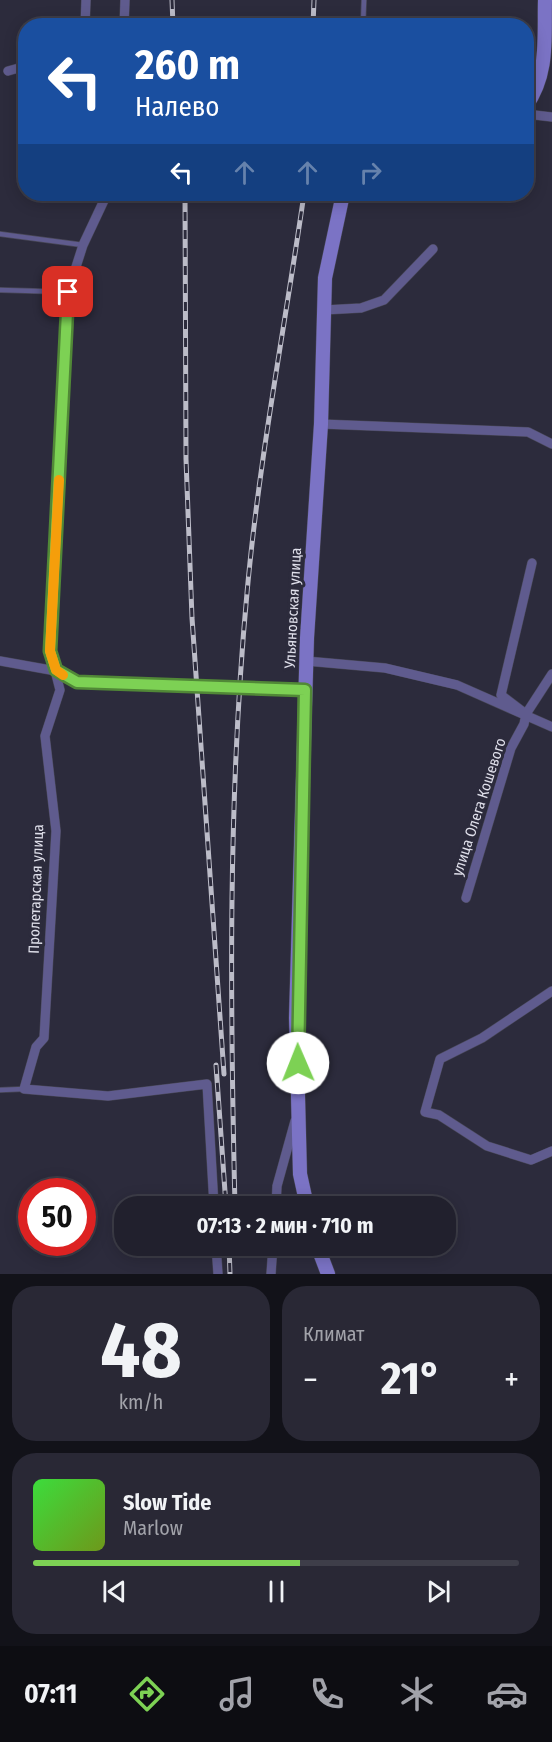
<!DOCTYPE html>
<html lang="ru">
<head>
<meta charset="utf-8">
<style>
	:root { --surface:#21202d; --page:#292835; --text:#f1f3f6; --muted:#a2a3aa; --line:#3e3e49; --accent:#7dd154 }
	body { margin:0; font-family:"Fira Sans Condensed",sans-serif; background:var(--page); color:var(--text); height:100vh; display:flex; flex-direction:column; font-size:22px; white-space:nowrap }
	* { box-sizing:border-box; margin:0 }
	p { font-size:20px; color:var(--muted) }
	.icon { flex:none; width:33px; height:33px; fill:none; stroke:currentColor; stroke-width:2; stroke-linecap:round; stroke-linejoin:round }
	.map { position:relative; height:1274px; overflow:hidden }
	.sheet { display:flex; flex-direction:column; gap:12px; padding:12px; background:#121219; flex:1 }
	.sheet>* { flex:none }
	.top-card { position:absolute; left:18px; top:18px; width:516px; height:183px; border-radius:24px; box-shadow:0 3px 15px #0003,0 0 0 2px var(--line); background:#1a4fa0; color:#fff; overflow:hidden }
	.speed { position:absolute; left:18px; top:1178px; display:flex; gap:12px; font-size:30px; font-weight:700; text-align:center }
	.speed>* { display:grid; place-content:center; width:78px; height:78px; border-radius:50%; background:var(--surface); box-shadow:0 3px 15px #0003,0 0 0 2px var(--line); line-height:1 }
	.speed .limit { border:9px solid #d22; background:#fff; color:#111 }
	.pin { position:absolute; display:grid; place-items:center; width:51px; height:51px; color:#fff; margin:-26px; border-radius:12px; box-shadow:0 3px 9px #0006 }
	.me { position:absolute; width:66px; margin:-33px; rotate:359deg; stroke-linejoin:round; filter:drop-shadow(0 0 4px #0008) }
	.turn { display:flex; align-items:center; gap:21px; height:126px; padding:0 18px; font-size:27px }
	.turn .icon { width:78px; height:78px; stroke-width:2.5 }
	.turn b { display:block; font-size:42px; line-height:51px }
	.lanes { display:flex; align-items:center; height:57px; padding:0 18px; background:#0003; justify-content:center; gap:30px; direction:ltr }
	.lanes .off { opacity:.35 }
	.big { font-size:45px; font-weight:700; line-height:1.1 }
	.sheet .tile { flex:1; display:flex; flex-direction:column; justify-content:center; gap:9px; min-width:0; padding:0 21px; border-radius:24px; background:var(--page) }
	.sheet .dial { align-items:center; gap:0 }
	.dial b { font-size:78px; line-height:1 }
	.song { display:flex; align-items:center; gap:18px }
	.cover { width:72px; height:72px; border-radius:9px; background:linear-gradient(135deg,hsl(120 70% 55%),hsl(80 70% 35%)) }
	.played { height:6px; border-radius:3px; background:linear-gradient(90deg,var(--accent) 55%,var(--line) 55%) }
	.keys { display:flex; justify-content:space-around; direction:ltr }
	.heat { display:flex; justify-content:space-between; align-items:center; font-size:33px; direction:ltr }
	.sheet .tiles { flex:1; display:grid; gap:12px; grid-template-columns:1fr 1fr }
	.tile:last-child { grid-column:span 2 }
	.trip { position:absolute; left:114px; top:1196px; width:342px; height:60px; border-radius:24px; background:var(--surface); box-shadow:0 3px 15px #0003,0 0 0 2px var(--line); font-weight:700; line-height:60px; text-align:center }
	.menu { display:flex; height:96px; justify-content:space-around; align-items:center; background:#0d0d12; color:var(--muted) }
	.menu .icon { width:42px; height:42px }
	.menu .on { color:var(--accent) }
	.menu b { font-size:27px; color:var(--text) }
	.map>svg:first-child { display:block }
</style>
</head>
<body>
<div class="map">
<svg width="552" height="1274" viewBox="0 0 552 1274">
	<rect width="100%" height="100%" fill="#2c2b3c"/>
	<g fill="none" stroke-linecap="round" stroke-linejoin="round">
		<defs>
			<path id="lane" d="M363,26L364,0
				M0,234L83,245
				M0,290L68,292
				M0,1090L24,1089"/>
			<path id="street" d="M85,26L86,0
				M124,26L125,0
				M8,71L26,66
				M526,114L552,117
				M107,194L83,245L68,292L50,651L60,690L45,736L56,831L44,1038L36,1047L24,1089L108,1096L207,1084L214,1206
				M324,310L361,308L384,300L433,249
				M321,424L528,432L552,444
				M0,661L56,671L77,682L171,686
				M306,661L385,668L457,685L552,727
				M269,689L305,690
				M526,714L552,674
				M466,898L511,748L524,724L526,714L501,695L532,563
				M552,991L482,1038L440,1059L425,1112L439,1115L487,1146L531,1160L552,1151
				M276,1206L277,1186L295,1121
				M216,1245L218,1274
				M271,1274L273,1245"/>
			<path id="secondary" d="M526,106C549,73 544,38 545,0
				M307,1206L300,1174L296,1018L307,638L321,424L325,278L343,194
				M317,1245L328,1274"/>
		</defs>
		<use href="#lane" stroke="#494858" stroke-width="6"/>
		<use href="#street" stroke="#494858" stroke-width="10"/>
		<use href="#secondary" stroke="#494858" stroke-width="15"/>
		<use href="#lane" stroke="#5f5b8e" stroke-width="4.5"/>
		<use href="#street" stroke="#5f5b8e" stroke-width="9"/>
		<use href="#secondary" stroke="#7b73c5" stroke-width="14"/>
		<defs>
			<path id="rail" d="M172,0L173,26
				M313,26L314,0
				M185,194L186,459L192,618L224,1074
				M216,1065L226,1206
				M235,1206C230,1002 228,797 247,593C259,459 285,326 304,194
				M229,1245L230,1274"/>
		</defs>
		<use href="#rail" stroke="#bcbcc8" stroke-width="5"/>
		<use href="#rail" stroke="#2c2b3c" stroke-width="3" stroke-dasharray="9" stroke-linecap="butt"/>
		<defs>
			<path id="street-bridge" d="M171,686L269,689"/>
		</defs>
		<use href="#street-bridge" stroke="#494858" stroke-width="10" stroke-linecap="butt"/>
		<use href="#street-bridge" stroke="#5f5b8e" stroke-width="9"/>
	</g>
	<g fill="none" stroke-linecap="round" stroke-linejoin="round">
		<defs>
			<path id="route" d="M68,292L50,651L56,670L77,682L305,690L298,1063"/>
		</defs>
		<use href="#route" stroke="#518837" stroke-width="15"/>
		<use href="#route" stroke="#7dd154" stroke-width="10"/>
		<path stroke="#f59e0b" stroke-width="10" d="M59,480L50,651L56,670L63,675"/>
	</g>
	<g text-anchor="middle" dominant-baseline="central" stroke-width="6" stroke-linejoin="round" paint-order="stroke">
		<g font-size="15" fill="#e0e0eb" stroke="#2c2b3c">
			<text transform="translate(293 608) rotate(-87)">Ульяновская улица</text>
			<text transform="translate(479 807) rotate(-72)">улица Олега Кошевого</text>
			<text transform="translate(36 889) rotate(-88)">Пролетарская улица</text>
		</g>
	</g>
</svg>
<div class="speed"><div class="limit">50</div></div>
<div class="pin" style="left:68px;top:292px;background:#d93025"><svg class="icon" aria-label="arrive" viewBox="0 0 24 24"><path d="M6 21V4h12l-3 4 3 4H6"/></svg></div>
<svg class="me" style="left:298px;top:1063px" viewBox="-20 -20 40 40"><circle r="19" fill="#fff"/><path d="M0-13L10 11 0 6-10 11z" fill="#7dd154"/></svg>
<div class="trip">07:13 · 2 мин · 710 m</div>
<div class="top-card">
<div class="turn"><svg class="icon" aria-label="left" viewBox="0 0 24 24"><path d="M17 20v-9H6M10 6l-5 5 5 5"/></svg><div><b>260 m</b>Налево</div></div>
<div class="lanes"><svg class="icon" aria-label="left" viewBox="0 0 24 24"><path d="M17 20v-9H6M10 6l-5 5 5 5"/></svg><svg class="icon off" aria-label="ahead" viewBox="0 0 24 24"><path d="M12 20V5M6 11l6-6 6 6"/></svg><svg class="icon off" aria-label="ahead" viewBox="0 0 24 24"><path d="M12 20V5M6 11l6-6 6 6"/></svg><svg class="icon off" aria-label="right" viewBox="0 0 24 24"><path d="M7 20v-9h11M14 6l5 5-5 5"/></svg></div>
</div>
</div>
<section class="sheet">
<div class="tiles">
<div class="tile dial"><b>48</b><p>km/h</p></div>
<div class="tile"><p>Климат</p>
<div class="heat"><a>−</a><b class="big">21°</b><a>+</a></div>
</div>
<div class="tile">
<div class="song"><i class="cover"></i><div><b>Slow Tide</b><p>Marlow</p></div></div>
<div class="played"></div>
<div class="keys"><svg class="icon" aria-label="previous" viewBox="0 0 24 24"><path d="M18 5L8 12l10 7zM5 5v14"/></svg><svg class="icon" aria-label="pause" viewBox="0 0 24 24"><path d="M8 5v14M16 5v14"/></svg><svg class="icon" aria-label="next" viewBox="0 0 24 24"><path d="M6 5l10 7-10 7zM19 5v14"/></svg></div>
</div>
</div>
</section>
<nav class="menu">
<b>07:11</b>
<svg class="icon on" aria-label="directions" viewBox="0 0 24 24"><path d="M12 3l9 9-9 9-9-9zM9 14v-3h6M13 9l2 2-2 2"/></svg>
<svg class="icon" aria-label="music" viewBox="0 0 24 24"><path d="M9 18V5l10-2v13"/><circle cx="6" cy="18" r="3"/><circle cx="16" cy="16" r="3"/></svg>
<svg class="icon" aria-label="phone" viewBox="0 0 24 24"><path d="M5 4h4l2 5-3 2q2 4 5 5l2-3 5 2v4C11 20 4 13 5 4z"/></svg>
<svg class="icon" aria-label="climate" viewBox="0 0 24 24"><path d="M12 3v18M4 7l16 10M4 17L20 7"/></svg>
<svg class="icon" aria-label="car" viewBox="0 0 24 24"><path d="M5 17H2v-5l4-1 3-4h7l3 4 3 1v5h-3M9 17h6M6 11h13"/><circle cx="7" cy="17" r="2"/><circle cx="17" cy="17" r="2"/></svg>
</nav>
</body>
</html>
